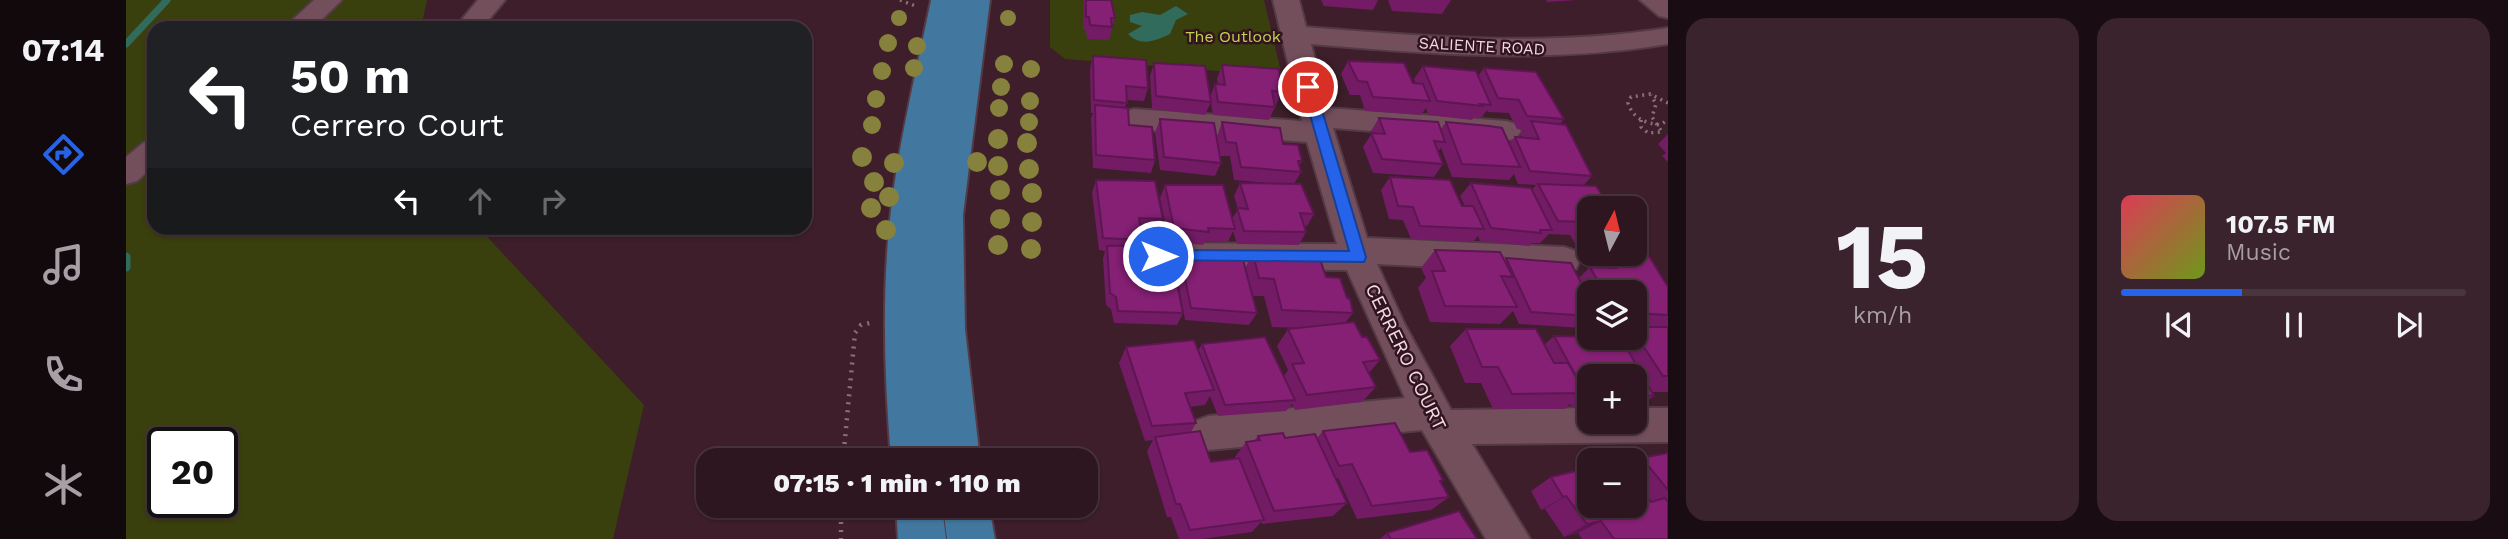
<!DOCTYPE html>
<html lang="en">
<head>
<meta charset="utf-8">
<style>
	:root { --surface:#2e1620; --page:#3a232d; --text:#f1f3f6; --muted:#a79fa5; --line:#49353e; --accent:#2563eb }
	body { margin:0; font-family:"Work Sans",sans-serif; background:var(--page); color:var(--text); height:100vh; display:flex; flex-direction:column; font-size:26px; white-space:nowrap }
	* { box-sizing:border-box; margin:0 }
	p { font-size:23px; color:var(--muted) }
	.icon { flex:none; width:38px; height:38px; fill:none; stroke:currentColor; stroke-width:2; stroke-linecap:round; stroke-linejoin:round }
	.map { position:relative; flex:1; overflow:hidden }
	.sheet { display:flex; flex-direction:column; gap:18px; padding:18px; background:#190c12; width:840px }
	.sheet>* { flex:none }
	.top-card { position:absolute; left:21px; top:21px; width:665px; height:214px; border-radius:21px; box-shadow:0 2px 5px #0004,0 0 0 2px var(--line); background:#202124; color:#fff; overflow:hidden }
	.needle { width:46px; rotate:7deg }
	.buttons { position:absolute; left:1451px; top:196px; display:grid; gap:14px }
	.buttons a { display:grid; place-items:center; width:70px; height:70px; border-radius:14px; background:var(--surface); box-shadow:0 2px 5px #0004,0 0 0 2px var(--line); font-size:35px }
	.speed { position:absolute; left:21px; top:427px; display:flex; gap:14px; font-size:35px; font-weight:700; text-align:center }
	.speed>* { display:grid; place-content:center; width:91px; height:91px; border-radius:50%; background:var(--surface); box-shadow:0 2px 5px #0004,0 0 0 2px var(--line); line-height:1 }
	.speed .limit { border:4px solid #111; border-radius:10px; background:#fff; color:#111 }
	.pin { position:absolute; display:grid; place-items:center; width:60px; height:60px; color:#fff; margin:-30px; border:4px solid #fff; border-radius:50%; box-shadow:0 2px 7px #0007 }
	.me { position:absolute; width:77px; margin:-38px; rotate:90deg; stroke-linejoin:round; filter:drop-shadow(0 0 5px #0008) }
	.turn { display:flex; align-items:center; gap:24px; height:147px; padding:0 28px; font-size:32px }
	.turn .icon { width:91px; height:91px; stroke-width:2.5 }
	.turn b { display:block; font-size:49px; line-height:60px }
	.lanes { display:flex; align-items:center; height:66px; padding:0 28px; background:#0003; justify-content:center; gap:35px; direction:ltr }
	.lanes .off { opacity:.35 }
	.sheet .card { flex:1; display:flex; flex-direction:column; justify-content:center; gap:10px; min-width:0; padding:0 24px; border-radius:21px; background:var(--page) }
	.sheet .dial { align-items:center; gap:0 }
	.dial b { font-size:91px; line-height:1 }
	.song { display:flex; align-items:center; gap:21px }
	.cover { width:84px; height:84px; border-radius:10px; background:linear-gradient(135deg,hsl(350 70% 55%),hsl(80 70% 35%)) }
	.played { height:7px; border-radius:4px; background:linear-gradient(90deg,var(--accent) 35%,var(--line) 35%) }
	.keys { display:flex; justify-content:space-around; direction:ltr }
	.sheet .tiles { flex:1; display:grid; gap:18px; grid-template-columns:repeat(2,1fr) }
	.trip { position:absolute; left:570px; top:448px; width:402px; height:70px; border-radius:21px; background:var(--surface); box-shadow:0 2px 5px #0004,0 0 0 2px var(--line); font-weight:800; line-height:70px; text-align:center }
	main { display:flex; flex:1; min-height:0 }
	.tab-bar { display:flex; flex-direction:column; width:126px; justify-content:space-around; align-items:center; background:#12090d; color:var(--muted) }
	.tab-bar .icon { width:49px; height:49px }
	.tab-bar .selected { color:var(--accent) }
	.tab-bar b { font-size:32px; color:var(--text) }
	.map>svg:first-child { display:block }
</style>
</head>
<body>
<main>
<nav class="tab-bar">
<b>07:14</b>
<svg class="icon selected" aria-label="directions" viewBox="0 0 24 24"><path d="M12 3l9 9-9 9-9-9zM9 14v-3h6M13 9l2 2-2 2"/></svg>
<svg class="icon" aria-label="music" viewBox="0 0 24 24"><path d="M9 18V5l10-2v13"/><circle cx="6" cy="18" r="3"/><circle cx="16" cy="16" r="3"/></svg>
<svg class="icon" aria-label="phone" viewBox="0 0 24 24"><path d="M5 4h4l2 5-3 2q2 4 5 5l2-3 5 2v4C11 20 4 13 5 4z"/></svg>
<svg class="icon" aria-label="climate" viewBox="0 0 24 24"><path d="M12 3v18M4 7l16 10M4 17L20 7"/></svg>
</nav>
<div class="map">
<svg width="1542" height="539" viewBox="0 0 1542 539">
	<rect width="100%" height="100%" fill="#3d1e2a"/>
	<path fill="#3a3f0e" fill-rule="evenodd" d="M0,0H301L295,28H28V228H353L518,405L487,539H0ZM37,443H96V502H37Z
		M924,0H1138L1156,76L939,59L924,47Z"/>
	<path fill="#306b5c" d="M1050,6L1062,14L1050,20L1044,34C1029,41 1015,47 1002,34L1016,26L1004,22V15L1016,12L1034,15Z"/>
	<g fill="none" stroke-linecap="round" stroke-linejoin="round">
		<path stroke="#306b5c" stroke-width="7" d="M0,44L41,0"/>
		<path stroke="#306b5c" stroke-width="9" d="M0,257V267"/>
		<defs>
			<path id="minor" d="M188,0H216L187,28H158Z
				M352,0H379L356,28H329Z
				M1147,0H1173L1180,27C1302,37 1421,47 1542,28V44C1422,64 1305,54 1185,44L1201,108L1380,121L1390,124L1395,131L1390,138L1380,141L1207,128L1241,238L1438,247L1450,251L1454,260L1450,269L1438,273L1251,264L1278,323L1325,410L1463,408V422H1508V408H1542V442L1346,444L1404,539H1360L1296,430L1082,450L1069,445L1063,433L1069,421L1082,416L1279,398L1221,270L1032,269L1020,265L1016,256L1020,247L1032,243L1211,244L1181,142L1008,129L998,126L994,119L998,112L1008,109L1176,121Z
				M1514,0H1542V18L1533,16Z
				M28,139V166L11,181L0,184V157L17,143Z"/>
			<path id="major" d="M805,0H864L837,215L839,329L854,460H765C758,371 755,282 767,194C776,128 792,64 805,0Z
				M770,506H816L820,539H772Z
				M817,506H863L869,539H821Z"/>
		</defs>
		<use href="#minor" stroke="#543a45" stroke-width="4"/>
		<use href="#major" stroke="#543a45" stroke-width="4"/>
		<path stroke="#8b707a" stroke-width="3.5" stroke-dasharray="2 4.5" stroke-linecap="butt" d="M774,0L792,7
			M1542,103L1524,94L1505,97L1502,103C1507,118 1518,123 1534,125L1542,120
			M1515,120V127L1522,133L1536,132L1526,117L1530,104L1525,95"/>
		<path stroke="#8b707a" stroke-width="4.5" stroke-dasharray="2 6" stroke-linecap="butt" d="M717,460L729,333L735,325L744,323
			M715,506V539"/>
		<use href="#minor" fill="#734f5c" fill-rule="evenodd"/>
		<use href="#major" fill="#42789f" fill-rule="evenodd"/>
	</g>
	<g fill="#86813d">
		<circle cx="773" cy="18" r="8"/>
		<circle cx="882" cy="18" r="8"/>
		<circle cx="762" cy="43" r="9"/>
		<circle cx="791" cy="46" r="9"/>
		<circle cx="878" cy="64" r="9"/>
		<circle cx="788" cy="68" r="9"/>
		<circle cx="905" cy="69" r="9"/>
		<circle cx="756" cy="71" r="9"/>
		<circle cx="875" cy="87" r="9"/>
		<circle cx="750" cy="99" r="9"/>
		<circle cx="904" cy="101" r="9"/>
		<circle cx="873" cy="108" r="9"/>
		<circle cx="903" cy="122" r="9"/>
		<circle cx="746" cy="125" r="9"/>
		<circle cx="872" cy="139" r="10"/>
		<circle cx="901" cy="143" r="10"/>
		<circle cx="736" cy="157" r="10"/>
		<circle cx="851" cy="162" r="10"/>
		<circle cx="768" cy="163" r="10"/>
		<circle cx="872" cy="166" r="10"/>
		<circle cx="903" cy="169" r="10"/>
		<circle cx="748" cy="182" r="10"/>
		<circle cx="874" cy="190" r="10"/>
		<circle cx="906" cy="193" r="10"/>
		<circle cx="763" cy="197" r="10"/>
		<circle cx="745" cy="208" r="10"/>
		<circle cx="874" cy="219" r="10"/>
		<circle cx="906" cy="222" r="10"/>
		<circle cx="760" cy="230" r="10"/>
		<circle cx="872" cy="245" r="10"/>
		<circle cx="905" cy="249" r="10"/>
	</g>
	<path fill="#731c65" d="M958,0H985L989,18L983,40L961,39L960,30H957Z
		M1195,0H1252L1247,10L1198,6Z
		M1262,0H1325L1316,14L1266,11Z
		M1420,0H1451L1421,2Z
		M967,56L1022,88L1018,101L1001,100L999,108L1003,125L1029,160L1025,173L967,168L965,119L967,113H965L964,69Z
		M1222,61L1287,83L1290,84L1288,79L1297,66L1352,76L1358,68L1438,119L1434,124L1466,176L1457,186L1463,208V254H1508L1542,287V392H1526L1528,396L1512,407H1508V376H1463V408L1446,407L1444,404L1438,409H1367L1355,383H1339L1324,346L1340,329L1418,345L1428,336L1492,338H1508V292H1463V323L1457,328L1393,324L1387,311L1374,324L1304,322L1292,288L1300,278L1295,268L1309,250L1379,260L1380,258L1453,278L1462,269L1459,264L1466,257H1457L1444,235L1423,234L1414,243H1406L1403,246L1354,241L1352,236L1347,242L1285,239L1277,220L1263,219L1255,190L1264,177L1336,206H1339L1334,196L1345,183L1406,190L1410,185L1392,184L1388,174L1383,180L1326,177L1315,148L1312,151L1317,164L1308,177L1247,173L1237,147L1246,133L1245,131L1253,118L1314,130L1320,122L1383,144L1389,137L1396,138L1394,134L1398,130L1391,129L1383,113L1362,112L1361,110L1355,118L1348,117L1346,120L1302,115L1300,108L1295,115L1239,111L1234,95H1224L1215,74Z
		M1028,63L1085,102L1079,115L1026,109L1024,76Z
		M1096,65L1156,92L1143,120L1087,115L1084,97L1089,84H1092L1091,79Z
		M1034,119L1095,163L1089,176L1034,170L1029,133Z
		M1096,122L1157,144L1176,161L1173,166L1175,172L1168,184L1188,214L1181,226H1178L1180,232L1173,245L1111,244L1107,231L1102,242L1079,241L1077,245L1043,241L1034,198L1039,185L1106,219L1112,209L1108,196L1114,183L1155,184L1108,180L1104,156H1094L1091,136Z
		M1542,134V162L1536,156L1540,153L1532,144Z
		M970,180L1037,219L1032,232L1015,231L1017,240L1015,245L1021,268L1057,313L1051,325L988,323L985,309L980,305L977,259L979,251L973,250L966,193Z
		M1127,254L1200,277L1221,298L1227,313L1219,323L1236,337L1254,360L1243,373L1250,387L1236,402L1169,410L1166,404L1160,411L1092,416L1084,396L1079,405L1064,407L1070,423L1065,432L1085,462L1110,459L1109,457L1120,442L1128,441L1132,436L1191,438L1197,431L1284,452L1317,480L1314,482L1323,497L1305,510L1231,519L1212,478H1210L1221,503L1207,516L1136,524L1135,522L1126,532L1076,539H1053L1045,517H1041L1021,451L1027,440L1019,441L993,363L1000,347L1072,351L1076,344L1158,376L1162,370L1151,346L1162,329L1175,328L1146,327L1138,296H1126L1131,313L1123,325L1059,320L1050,271L1055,259H1066L1068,255L1119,268Z
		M1542,453V539H1456L1452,533L1438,537L1419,509L1415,510L1405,491L1425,477L1508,506V463L1516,458Z
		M1261,533L1351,539H1254Z"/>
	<path fill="#5e1652" d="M1440,496L1419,509L1415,510L1437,497Z
		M1475,521L1452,533L1438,537L1461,524Z"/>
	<path fill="#862075" stroke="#5e1652" stroke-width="2" d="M960,0H985L989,18H985L986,27L964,25L963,17H960Z
		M967,56L1020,60L1022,88L1000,86L1001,103L968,100Z
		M1222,61L1278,63L1287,83L1297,84L1304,101L1247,97L1241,82L1232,81Z
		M1028,63L1079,66L1085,102L1030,96Z
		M1096,65L1153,69L1156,92L1146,91L1149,107L1092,102L1089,84L1099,85Z
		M1297,66L1350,71L1365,105L1354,104L1356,106L1311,101Z
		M1358,68L1410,72L1438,119L1401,116L1393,100L1372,98Z
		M969,105L1002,108L1003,125L1026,127L1029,160L970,155Z
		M1253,118L1312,122L1319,142L1308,141L1317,164L1256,159L1245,133L1259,134Z
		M1034,119L1088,123L1095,163L1038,157Z
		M1405,121L1440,125L1466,176L1404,171L1389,137L1413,139Z
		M1096,122L1154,128L1157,144L1172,145L1176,161H1172L1175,172L1115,167L1110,143L1100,142Z
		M1320,122L1363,126L1376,128L1394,167L1336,164Z
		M1264,177L1324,180L1336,206H1347L1358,229L1294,226L1287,207L1272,206Z
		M970,180L1029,181L1037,219L1013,218L1017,240L977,238Z
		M1114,183L1175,184L1188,214L1174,213L1180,232L1118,231L1111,208L1122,209Z
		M1345,183L1405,188L1426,230H1414L1415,233L1365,228Z
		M1412,184L1470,186L1485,208H1463V232L1457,222L1432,221Z
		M1039,185H1097L1109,229L1082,228L1083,232L1048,228Z
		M1017,245L1021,268L1048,269L1057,313L992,311L990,297L984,293L981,246Z
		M1508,248H1518L1542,287V315L1508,313V292H1478L1464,267L1490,268L1482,254H1508Z
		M1309,250L1374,252L1387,277L1375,276L1391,307L1319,306L1306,271H1319Z
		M1127,254L1193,256L1200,277L1214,278L1221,298L1224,299L1227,313L1156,310L1148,279L1133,278Z
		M1068,255L1117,260L1131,313L1065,308L1055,259L1069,260Z
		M1380,258L1445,263L1463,299V316L1405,312Z
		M1228,322L1236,337H1241L1254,360L1237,362L1250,387L1181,395L1166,364L1178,363L1162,329Z
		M1508,327H1542V376H1537L1508,332Z
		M1340,329H1410L1428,363H1442L1459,393L1386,394L1372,367H1356Z
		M1428,336L1495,338L1528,396L1513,395L1516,400L1508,399V376H1463V396H1461Z
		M1139,337L1169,400L1099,405L1076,344Z
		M1068,340L1088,390L1059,393L1070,423L1026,426L1000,347Z
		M1269,423L1284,452L1301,450L1317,480L1314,481L1323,497L1246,506L1226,464L1213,466L1197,431Z
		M1074,431L1085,462L1113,458L1138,520L1064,530L1054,504H1050L1029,437Z
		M1157,433L1159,438L1189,434L1221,503L1148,511L1120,442L1134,440L1132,436Z
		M1542,453V490L1516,458Z
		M1463,468V506H1508V481L1525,502L1539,498L1542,502V539H1488L1475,521L1461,524L1440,496L1437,497L1425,477Z
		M1333,511L1351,539H1265L1261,533Z"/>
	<path fill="#2563eb" stroke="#184099" stroke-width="2" d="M1182,83L1189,87L1240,257L1238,262L1026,260L1024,256L1032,250L1223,251L1176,87Z"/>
	<g text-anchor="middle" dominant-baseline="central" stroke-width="5" stroke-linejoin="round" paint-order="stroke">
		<g font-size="16" fill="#c2d24d" stroke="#321421">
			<text x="1107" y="36">The Outlook</text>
		</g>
		<g font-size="16" fill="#f1dbe2" stroke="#321421">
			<text transform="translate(1356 46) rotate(3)">SALIENTE ROAD</text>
		</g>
		<g font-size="19" fill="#f1dbe2" stroke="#321421">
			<text transform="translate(1280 357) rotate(64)">CERRERO COURT</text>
		</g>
	</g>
</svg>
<div class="buttons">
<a><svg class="needle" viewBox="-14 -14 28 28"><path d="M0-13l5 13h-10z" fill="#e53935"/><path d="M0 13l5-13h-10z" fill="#a79fa5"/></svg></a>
<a><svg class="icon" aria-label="layers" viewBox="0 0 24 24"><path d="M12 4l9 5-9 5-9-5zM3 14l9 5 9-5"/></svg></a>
<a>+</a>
<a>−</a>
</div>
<div class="speed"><div class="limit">20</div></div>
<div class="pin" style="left:1182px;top:87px;background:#d93025"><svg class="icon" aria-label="arrive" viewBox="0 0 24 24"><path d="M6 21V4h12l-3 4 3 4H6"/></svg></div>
<svg class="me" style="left:1032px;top:256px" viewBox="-20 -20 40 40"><circle r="17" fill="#2563eb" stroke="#fff" stroke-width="3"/><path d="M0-11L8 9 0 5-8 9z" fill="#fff"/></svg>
<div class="trip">07:15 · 1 min · 110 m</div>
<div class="top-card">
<div class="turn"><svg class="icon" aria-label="left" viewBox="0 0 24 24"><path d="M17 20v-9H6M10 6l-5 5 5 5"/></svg><div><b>50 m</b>Cerrero Court</div></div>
<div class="lanes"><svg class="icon" aria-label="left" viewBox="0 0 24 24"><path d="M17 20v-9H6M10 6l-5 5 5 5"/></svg><svg class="icon off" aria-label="ahead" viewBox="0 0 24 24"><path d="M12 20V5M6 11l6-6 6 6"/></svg><svg class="icon off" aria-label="right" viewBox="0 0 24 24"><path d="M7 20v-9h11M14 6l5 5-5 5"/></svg></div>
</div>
</div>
<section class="sheet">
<div class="tiles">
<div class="card dial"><b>15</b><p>km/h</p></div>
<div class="card">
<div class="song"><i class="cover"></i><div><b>107.5 FM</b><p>Music</p></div></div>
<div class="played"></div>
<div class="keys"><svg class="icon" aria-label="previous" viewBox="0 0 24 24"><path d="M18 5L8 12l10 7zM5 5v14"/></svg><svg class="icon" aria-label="pause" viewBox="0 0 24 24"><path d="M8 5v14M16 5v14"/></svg><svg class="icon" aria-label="next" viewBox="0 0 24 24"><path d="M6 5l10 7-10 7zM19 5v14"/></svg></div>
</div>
</div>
</section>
</main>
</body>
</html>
